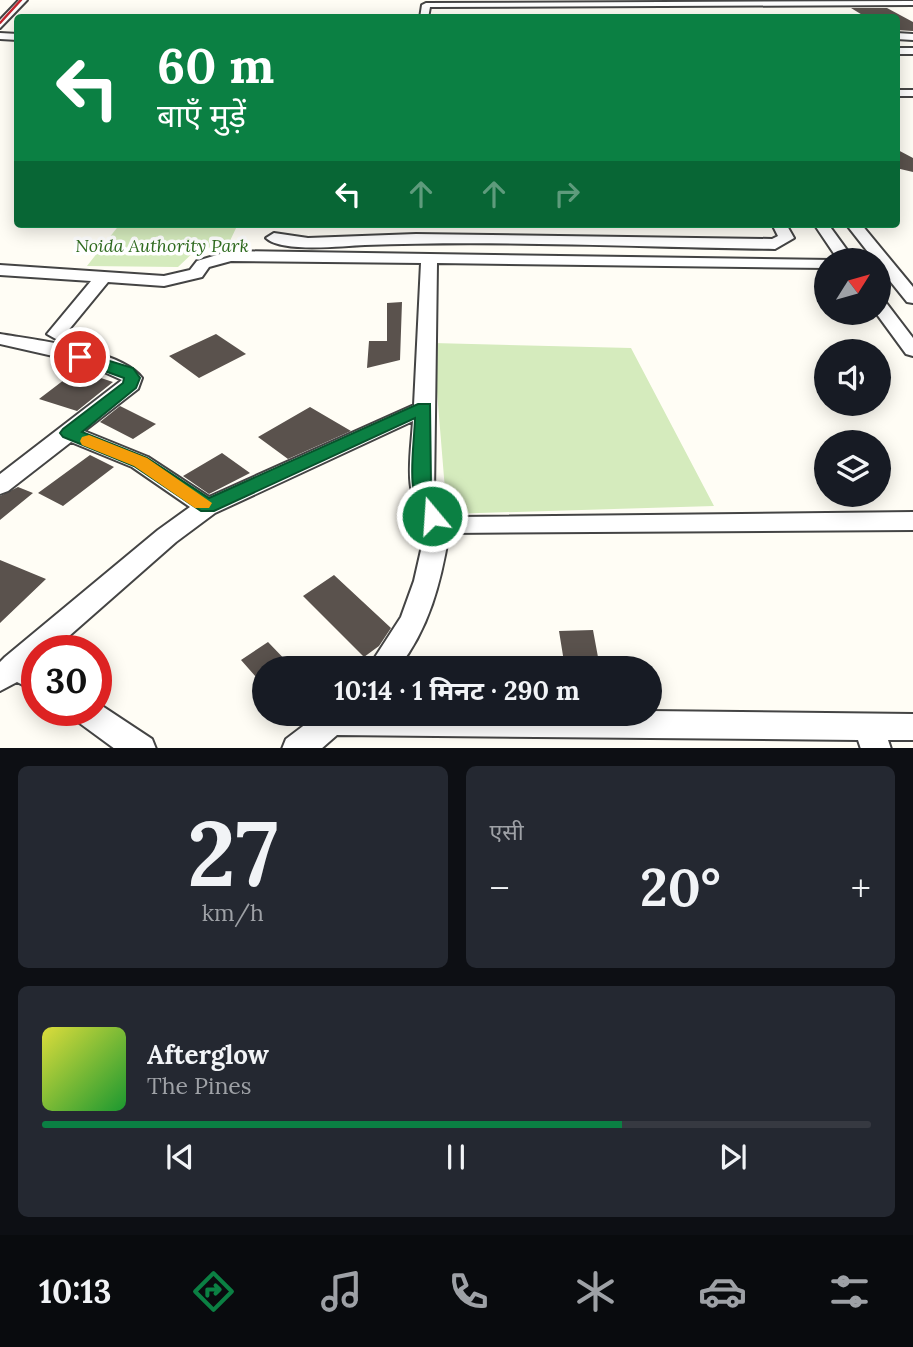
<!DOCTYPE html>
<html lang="hi">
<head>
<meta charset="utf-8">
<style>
	:root { --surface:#171b24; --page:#242831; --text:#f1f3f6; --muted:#9ea1a6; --line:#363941; --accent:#0b8043 }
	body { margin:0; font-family:Lora,"Noto Sans Devanagari",serif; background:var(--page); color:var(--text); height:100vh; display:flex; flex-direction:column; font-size:26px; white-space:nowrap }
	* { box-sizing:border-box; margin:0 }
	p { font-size:23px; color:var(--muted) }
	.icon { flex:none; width:38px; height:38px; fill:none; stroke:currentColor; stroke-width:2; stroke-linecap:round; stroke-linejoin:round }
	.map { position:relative; height:748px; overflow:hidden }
	.details { display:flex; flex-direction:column; gap:18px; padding:18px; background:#0d0f14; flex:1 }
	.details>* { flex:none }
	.banner { position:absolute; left:14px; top:14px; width:886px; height:214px; border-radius:7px; box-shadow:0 4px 18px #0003; background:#0b8043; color:#fff; overflow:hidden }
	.needle { width:46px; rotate:53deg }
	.tools { position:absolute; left:814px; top:248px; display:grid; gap:14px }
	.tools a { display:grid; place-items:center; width:77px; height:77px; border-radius:50%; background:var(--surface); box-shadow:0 4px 18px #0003; font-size:35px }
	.speed { position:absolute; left:21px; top:635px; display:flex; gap:14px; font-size:35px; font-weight:700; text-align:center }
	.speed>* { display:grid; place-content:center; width:91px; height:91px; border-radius:50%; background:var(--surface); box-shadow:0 4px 18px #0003; line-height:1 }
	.speed .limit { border:10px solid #d22; background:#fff; color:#111 }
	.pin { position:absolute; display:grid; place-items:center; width:60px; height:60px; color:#fff; margin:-30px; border:4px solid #fff; border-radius:50%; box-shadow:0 2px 7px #0007 }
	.me { position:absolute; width:77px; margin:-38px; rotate:342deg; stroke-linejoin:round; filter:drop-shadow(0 0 5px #0008) }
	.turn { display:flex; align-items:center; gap:24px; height:147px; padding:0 28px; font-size:32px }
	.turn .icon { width:91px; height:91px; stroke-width:2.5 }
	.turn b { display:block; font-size:49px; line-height:60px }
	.lanes { display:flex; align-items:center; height:66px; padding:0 28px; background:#0003; justify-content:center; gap:35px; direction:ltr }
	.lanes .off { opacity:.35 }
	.big { font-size:52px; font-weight:700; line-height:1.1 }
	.details .card { flex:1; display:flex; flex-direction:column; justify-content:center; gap:10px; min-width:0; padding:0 24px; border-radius:10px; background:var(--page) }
	.details .dial { align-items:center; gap:0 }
	.dial b { font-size:91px; line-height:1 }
	.song { display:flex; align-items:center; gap:21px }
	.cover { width:84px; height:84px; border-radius:10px; background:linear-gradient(135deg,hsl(60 70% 55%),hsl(130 70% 35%)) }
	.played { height:7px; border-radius:4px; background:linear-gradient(90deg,var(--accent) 70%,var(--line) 70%) }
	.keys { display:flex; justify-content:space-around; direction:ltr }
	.heat { display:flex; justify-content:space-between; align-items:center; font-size:38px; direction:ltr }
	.details .tiles { flex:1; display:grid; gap:18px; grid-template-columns:1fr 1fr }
	.card:last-child { grid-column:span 2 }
	.trip { position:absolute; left:252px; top:656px; width:410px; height:70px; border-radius:35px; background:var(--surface); box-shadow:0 4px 18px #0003; font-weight:700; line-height:70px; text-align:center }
	.dock { display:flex; height:112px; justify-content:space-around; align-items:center; background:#090b0e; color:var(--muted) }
	.dock .icon { width:49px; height:49px }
	.dock .current { color:var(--accent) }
	.dock b { font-size:32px; color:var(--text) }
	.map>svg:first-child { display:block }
</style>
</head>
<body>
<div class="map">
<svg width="913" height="749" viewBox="0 0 913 749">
	<rect width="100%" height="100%" fill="#fffdf5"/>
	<path fill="#d5ebbd" d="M120,224H238L227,247L198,248L178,267L87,266Z
		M433,343L631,348L714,506L447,514Z"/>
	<path fill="#5a524d" d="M851,8H887L913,22V31L896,30V15L864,16Z
		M896,149L913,158V172L896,168Z
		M402,302L400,360L367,368L369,341H387V303Z
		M216,334L246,354L199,378L169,356Z
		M77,370L113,382L77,411L39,399Z
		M120,406L156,424L133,439L100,422Z
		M310,407L351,431L288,459L258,437Z
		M222,453L250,473L209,494L183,476Z
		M90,455L114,467L63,506L38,493Z
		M18,487L33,493L0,520V496Z
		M0,560L46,579L0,623Z
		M334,575L391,628L379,646L364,657L303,596Z
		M593,630L600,668H565L559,631Z
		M268,642L293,668H264V686L241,660Z"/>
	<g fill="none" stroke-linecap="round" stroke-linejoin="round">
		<defs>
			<path id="minor" d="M19,0H27L0,28V20Z
				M913,1V5L430,7L428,18H420L422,5L426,3Z
				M0,33L18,34V40L0,39Z
				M896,33L913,34V40L896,39Z
				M896,48H913V54H896Z
				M896,90H913V96H896Z
				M772,224H786L794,238L775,249C639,247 502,240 365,245C343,246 282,253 266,238L274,233L308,238L416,234L772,239L778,236Z
				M814,224H828L855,261H839Z
				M846,224H861L913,287V303L907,302L878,266V261H875Z
				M230,251L832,260L826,261V268L437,263L434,493L444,512L456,517L913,512V530L449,533C441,582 429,629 398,668H368L401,617L414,581L427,524C402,495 411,456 413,421L215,513L176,542L52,651H37V692L17,682L0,691V662L5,657L158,530L190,507L132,467L71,442L8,491L0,494V474L122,380L84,363L0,344V334C35,340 120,349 142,378L138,389L84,431L148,457L209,497L414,405L421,263L231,261L209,267L202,277L164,286L108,282L62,338L56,339L47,334L91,281L0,275V265L164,276L190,270L197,261Z
				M878,299L884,300L913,338V356L906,354L876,313Z
				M96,702L152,739L156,749H115L74,719L70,710H96Z
				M649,711L913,714V740H888L891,749H861L858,740L337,735L321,749H282L286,739L319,714H649Z"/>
		</defs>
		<use href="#minor" stroke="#444" stroke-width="4"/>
		<use href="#minor" fill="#fff" fill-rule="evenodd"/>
		<path stroke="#c4262e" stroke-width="2.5" d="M0,23L21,0"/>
	</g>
	<path fill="#0b8043" stroke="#07532c" stroke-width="2" d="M80,352L133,368L140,378L136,388L82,432L147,458L209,498L418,404H430L431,485L435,506L441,516L439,521H425C405,492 414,452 415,418L214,511H201L134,466L63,437L60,433L63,429L123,383L124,378L74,360V354Z"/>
	<path fill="#f59e0b" d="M89,435L147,458L212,503L209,508H195L134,466L82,445L80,441L82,437Z"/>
	<g text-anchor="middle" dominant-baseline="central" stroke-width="7" stroke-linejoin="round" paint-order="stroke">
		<g font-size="18" font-style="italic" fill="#2f6b1f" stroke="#fff">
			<text x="162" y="245">Noida Authority Park</text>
		</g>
	</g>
</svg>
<div class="tools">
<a><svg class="needle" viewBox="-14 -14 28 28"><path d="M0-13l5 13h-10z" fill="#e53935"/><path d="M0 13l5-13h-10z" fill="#9ea1a6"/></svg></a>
<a><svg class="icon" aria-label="sound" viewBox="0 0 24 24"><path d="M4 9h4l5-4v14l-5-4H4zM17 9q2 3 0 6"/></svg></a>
<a><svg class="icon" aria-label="layers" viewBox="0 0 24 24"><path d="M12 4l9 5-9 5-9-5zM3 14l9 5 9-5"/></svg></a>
</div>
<div class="speed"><div class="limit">30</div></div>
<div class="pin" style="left:80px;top:357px;background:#d93025"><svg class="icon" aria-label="arrive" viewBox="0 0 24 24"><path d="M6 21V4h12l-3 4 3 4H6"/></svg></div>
<svg class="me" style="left:432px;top:516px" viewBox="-20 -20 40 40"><circle r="17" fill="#0b8043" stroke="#fff" stroke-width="3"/><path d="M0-11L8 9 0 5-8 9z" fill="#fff"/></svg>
<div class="trip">10:14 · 1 मिनट · 290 m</div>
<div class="banner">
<div class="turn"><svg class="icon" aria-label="left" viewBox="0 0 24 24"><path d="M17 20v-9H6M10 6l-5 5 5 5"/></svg><div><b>60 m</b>बाएँ मुड़ें</div></div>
<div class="lanes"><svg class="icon" aria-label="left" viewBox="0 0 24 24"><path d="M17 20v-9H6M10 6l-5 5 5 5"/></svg><svg class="icon off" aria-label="ahead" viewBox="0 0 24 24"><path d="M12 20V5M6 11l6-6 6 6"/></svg><svg class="icon off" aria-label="ahead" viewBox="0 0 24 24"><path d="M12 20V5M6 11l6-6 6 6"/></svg><svg class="icon off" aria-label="right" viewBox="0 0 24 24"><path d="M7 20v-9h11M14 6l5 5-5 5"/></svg></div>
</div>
</div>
<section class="details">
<div class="tiles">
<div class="card dial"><b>27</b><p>km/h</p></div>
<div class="card"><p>एसी</p>
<div class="heat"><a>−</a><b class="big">20°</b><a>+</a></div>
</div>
<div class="card">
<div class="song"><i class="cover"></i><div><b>Afterglow</b><p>The Pines</p></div></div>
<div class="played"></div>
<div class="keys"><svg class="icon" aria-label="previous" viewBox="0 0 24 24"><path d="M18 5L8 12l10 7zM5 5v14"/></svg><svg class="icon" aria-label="pause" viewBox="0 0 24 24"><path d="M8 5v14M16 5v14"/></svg><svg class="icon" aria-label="next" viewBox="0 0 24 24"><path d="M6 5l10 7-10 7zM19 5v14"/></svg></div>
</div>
</div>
</section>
<nav class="dock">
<b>10:13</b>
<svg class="icon current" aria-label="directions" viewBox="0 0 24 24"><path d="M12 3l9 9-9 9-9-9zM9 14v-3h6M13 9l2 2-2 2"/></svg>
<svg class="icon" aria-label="music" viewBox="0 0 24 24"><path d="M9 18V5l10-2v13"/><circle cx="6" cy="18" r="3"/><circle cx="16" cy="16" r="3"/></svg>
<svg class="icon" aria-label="phone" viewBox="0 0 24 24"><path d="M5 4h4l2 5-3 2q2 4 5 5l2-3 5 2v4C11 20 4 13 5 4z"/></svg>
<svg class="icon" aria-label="climate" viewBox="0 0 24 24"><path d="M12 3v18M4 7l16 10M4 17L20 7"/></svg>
<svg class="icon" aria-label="car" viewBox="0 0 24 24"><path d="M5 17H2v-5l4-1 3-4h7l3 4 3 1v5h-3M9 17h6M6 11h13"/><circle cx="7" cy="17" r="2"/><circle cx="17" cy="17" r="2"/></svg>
<svg class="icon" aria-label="filters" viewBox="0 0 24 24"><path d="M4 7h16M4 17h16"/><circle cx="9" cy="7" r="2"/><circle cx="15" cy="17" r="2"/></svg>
</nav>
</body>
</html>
